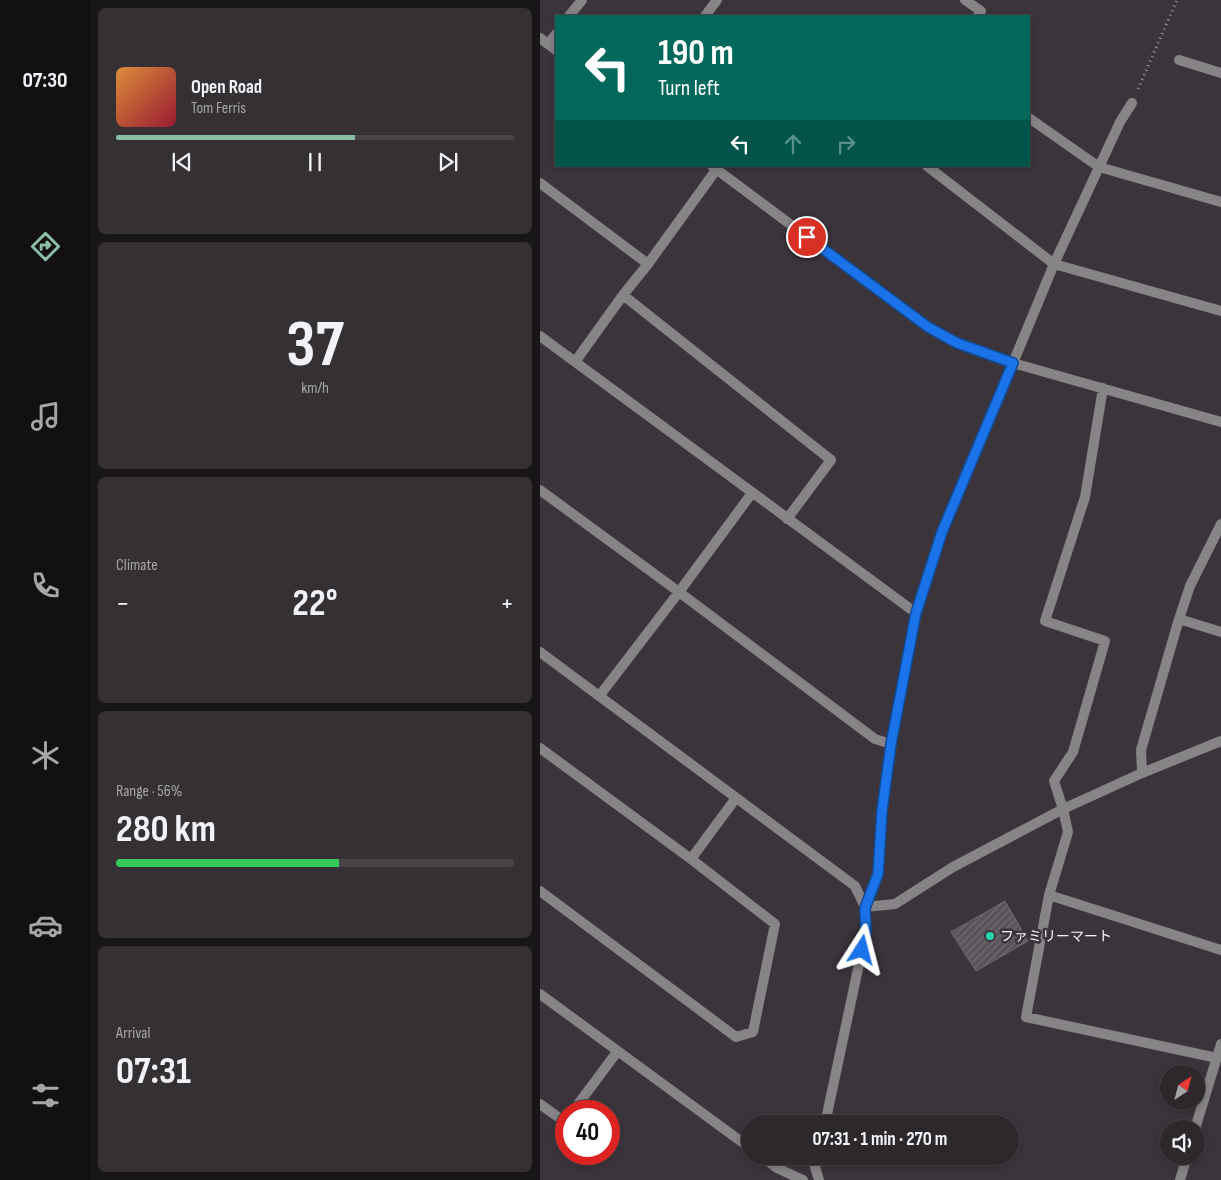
<!DOCTYPE html>
<html lang="en">
<head>
<meta charset="utf-8">
<style>
	:root { --surface:#2c282c; --page:#343034; --text:#f1f3f6; --muted:#a6a6a9; --line:#484448; --accent:#8abfa5 }
	body { margin:0; font-family:"Sofia Sans Condensed","Noto Sans JP",sans-serif; background:var(--page); color:var(--text); height:100vh; display:flex; flex-direction:column; font-size:19px; white-space:nowrap }
	* { box-sizing:border-box; margin:0 }
	p { font-size:16px; color:var(--muted) }
	.icon { flex:none; width:28px; height:28px; fill:none; stroke:currentColor; stroke-width:2; stroke-linecap:round; stroke-linejoin:round }
	.map { position:relative; flex:1; overflow:hidden }
	.drawer { display:flex; flex-direction:column; gap:8px; padding:8px; background:#181618; width:450px }
	.drawer>* { flex:none }
	.guide { position:absolute; left:15px; top:15px; width:475px; height:152px; border-radius:0px; box-shadow:0 2px 8px #0003,0 0 0 1px var(--line); background:#00695c; color:#fff; overflow:hidden }
	.needle { width:32px; rotate:36deg }
	.fabs { position:absolute; left:620px; top:1065px; display:grid; gap:10px }
	.fabs a { display:grid; place-items:center; width:45px; height:45px; border-radius:50%; background:var(--surface); box-shadow:0 2px 8px #0003,0 0 0 1px var(--line); font-size:25px }
	.speed { position:absolute; left:15px; top:1100px; display:flex; gap:10px; font-size:25px; font-weight:700; text-align:center }
	.speed>* { display:grid; place-content:center; width:65px; height:65px; border-radius:50%; background:var(--surface); box-shadow:0 2px 8px #0003,0 0 0 1px var(--line); line-height:1 }
	.speed .limit { border:8px solid #d22; background:#fff; color:#111 }
	.pin { position:absolute; display:grid; place-items:center; width:42px; height:42px; color:#fff; margin:-21px; border:2px solid #fff; border-radius:50%; box-shadow:0 1px 5px #0007 }
	.me { position:absolute; width:55px; margin:-28px; rotate:9deg; stroke-linejoin:round; filter:drop-shadow(0 0 4px #0008) }
	.turn { display:flex; align-items:center; gap:18px; height:105px; padding:0 20px; font-size:22px }
	.turn .icon { width:65px; height:65px; stroke-width:2.5 }
	.turn b { display:block; font-size:35px; line-height:42px }
	.lanes { display:flex; align-items:center; height:48px; padding:0 20px; background:#0003; justify-content:center; gap:25px; direction:ltr }
	.lanes .off { opacity:.35 }
	.big { font-size:38px; font-weight:700; line-height:1.1 }
	.drawer .widget { flex:1; display:flex; flex-direction:column; justify-content:center; gap:8px; min-width:0; padding:0 18px; border-radius:8px; background:var(--page) }
	.drawer .dial { align-items:center; gap:0 }
	.dial b { font-size:65px; line-height:1 }
	.song { display:flex; align-items:center; gap:15px }
	.cover { width:60px; height:60px; border-radius:8px; background:linear-gradient(135deg,hsl(30 70% 55%),hsl(350 70% 35%)) }
	.played { height:5px; border-radius:2px; background:linear-gradient(90deg,var(--accent) 60%,var(--line) 60%) }
	.keys { display:flex; justify-content:space-around; direction:ltr }
	.heat { display:flex; justify-content:space-between; align-items:center; font-size:28px; direction:ltr }
	.charge { height:8px; border-radius:4px; background:linear-gradient(90deg,#34c759 56%,var(--line) 0) }
	.trip { position:absolute; left:201px; top:1115px; width:278px; height:50px; border-radius:25px; background:var(--surface); box-shadow:0 2px 8px #0003,0 0 0 1px var(--line); font-weight:700; line-height:50px; text-align:center }
	main { display:flex; flex:1; min-height:0 }
	.tab-bar { display:flex; flex-direction:column; width:90px; justify-content:space-around; align-items:center; background:#121012; color:var(--muted) }
	.tab-bar .icon { width:35px; height:35px }
	.tab-bar .selected { color:var(--accent) }
	.tab-bar b { font-size:22px; color:var(--text) }
	.map>svg:first-child { display:block }
</style>
</head>
<body>
<main>
<nav class="tab-bar">
<b>07:30</b>
<svg class="icon selected" aria-label="directions" viewBox="0 0 24 24"><path d="M12 3l9 9-9 9-9-9zM9 14v-3h6M13 9l2 2-2 2"/></svg>
<svg class="icon" aria-label="music" viewBox="0 0 24 24"><path d="M9 18V5l10-2v13"/><circle cx="6" cy="18" r="3"/><circle cx="16" cy="16" r="3"/></svg>
<svg class="icon" aria-label="phone" viewBox="0 0 24 24"><path d="M5 4h4l2 5-3 2q2 4 5 5l2-3 5 2v4C11 20 4 13 5 4z"/></svg>
<svg class="icon" aria-label="climate" viewBox="0 0 24 24"><path d="M12 3v18M4 7l16 10M4 17L20 7"/></svg>
<svg class="icon" aria-label="car" viewBox="0 0 24 24"><path d="M5 17H2v-5l4-1 3-4h7l3 4 3 1v5h-3M9 17h6M6 11h13"/><circle cx="7" cy="17" r="2"/><circle cx="17" cy="17" r="2"/></svg>
<svg class="icon" aria-label="filters" viewBox="0 0 24 24"><path d="M4 7h16M4 17h16"/><circle cx="9" cy="7" r="2"/><circle cx="15" cy="17" r="2"/></svg>
</nav>
<section class="drawer">
<div class="widget">
<div class="song"><i class="cover"></i><div><b>Open Road</b><p>Tom Ferris</p></div></div>
<div class="played"></div>
<div class="keys"><svg class="icon" aria-label="previous" viewBox="0 0 24 24"><path d="M18 5L8 12l10 7zM5 5v14"/></svg><svg class="icon" aria-label="pause" viewBox="0 0 24 24"><path d="M8 5v14M16 5v14"/></svg><svg class="icon" aria-label="next" viewBox="0 0 24 24"><path d="M6 5l10 7-10 7zM19 5v14"/></svg></div>
</div>
<div class="widget dial"><b>37</b><p>km/h</p></div>
<div class="widget"><p>Climate</p>
<div class="heat"><a>−</a><b class="big">22°</b><a>+</a></div>
</div>
<div class="widget"><p>Range · 56%</p><b class="big">280 km</b><div class="charge"></div></div>
<div class="widget"><p>Arrival</p><b class="big">07:31</b></div>
</section>
<div class="map">
<svg width="681" height="1180" viewBox="0 0 681 1180">
	<defs>
		<pattern id="building-hatch" width="6" height="6" patternUnits="userSpaceOnUse" patternTransform="scale(1.25)"><rect width="6" height="6" fill="#59535a"/><path d="M-1 1l2-2M0 6l6-6M5 7l2-2" fill="none" stroke="#716c72"/></pattern>
	</defs>
	<rect width="100%" height="100%" fill="#3b353b"/>
	<path fill="url(#building-hatch)" stroke="#706a71" d="M465,901L488,941L436,971L411,932Z"/>
	<g fill="none" stroke-linecap="round" stroke-linejoin="round">
		<path stroke="#9d989d" stroke-width="3" stroke-dasharray="1 4" stroke-linecap="butt" d="M598,89L637,0"/>
		<path stroke="#878487" stroke-width="10" d="M425,0L441,11L438,16
			M29,16L42,0
			M165,16L177,0
			M0,38L16,50
			M8,44L16,34
			M639,60L681,73
			M592,103L580,122L514,264L473,363L681,422
			M489,118L559,167L681,202
			M172,166L388,327L417,343L473,363L402,531L376,613L351,744L342,811L338,874L325,907
			M387,166L514,264L681,311
			M0,183L108,264
			M83,295L108,264L176,170
			M0,336L376,613
			M35,362L83,295L291,460L247,519
			M563,388L545,497L505,621L565,641L533,752L514,781L523,809L528,832L509,895L681,950
			M0,490L139,592L212,493
			M681,524L650,586L639,619L681,632
			M60,695L139,592L335,739L351,744
			M0,748L151,859
			M602,773L601,750L639,619
			M0,891L196,1037L213,1032L235,924L151,859L196,798
			M509,895L486,1017L677,1058
			M0,1104L25,1122L26,1120
			M33,1111L77,1052
			M655,1129L681,1044
			M640,1180L647,1156"/>
		<path stroke="#878487" stroke-width="10" d="M0,652L315,886L325,907L326,931L285,1124
			M325,907L355,904L413,867L523,809L602,773L681,741
			M0,994L210,1148
			M222,1156L237,1168L263,1180
			M278,1156L275,1167L279,1180"/>
	</g>
	<g fill="none" stroke-linecap="round" stroke-linejoin="round">
		<defs>
			<path id="route" d="M267,237L388,327L417,343L473,363L402,532L376,613L351,744L342,811L338,874L325,908L326,931L322,950"/>
		</defs>
		<use href="#route" stroke="#114b97" stroke-width="12"/>
		<use href="#route" stroke="#1a73e8" stroke-width="9"/>
	</g>
	<circle fill="#24d5ae" stroke="#3b353b" stroke-width="2" cx="450" cy="936" r="5"/>
	<g text-anchor="middle" dominant-baseline="central" stroke-width="5" stroke-linejoin="round" paint-order="stroke">
		<g font-size="14" fill="#f6f3f7" stroke="#3b353b" text-anchor="start">
			<text x="460" y="936">ファミリーマート</text>
		</g>
	</g>
</svg>
<div class="fabs">
<a><svg class="needle" viewBox="-14 -14 28 28"><path d="M0-13l5 13h-10z" fill="#e53935"/><path d="M0 13l5-13h-10z" fill="#a6a6a9"/></svg></a>
<a><svg class="icon" aria-label="sound" viewBox="0 0 24 24"><path d="M4 9h4l5-4v14l-5-4H4zM17 9q2 3 0 6"/></svg></a>
</div>
<div class="speed"><div class="limit">40</div></div>
<div class="pin" style="left:267px;top:237px;background:#d93025"><svg class="icon" aria-label="arrive" viewBox="0 0 24 24"><path d="M6 21V4h12l-3 4 3 4H6"/></svg></div>
<svg class="me" style="left:322px;top:950px" viewBox="-20 -20 40 40"><path d="M0-17L14 15 0 8-14 15z" fill="#1a73e8" stroke="#fff" stroke-width="4"/></svg>
<div class="trip">07:31 · 1 min · 270 m</div>
<div class="guide">
<div class="turn"><svg class="icon" aria-label="left" viewBox="0 0 24 24"><path d="M17 20v-9H6M10 6l-5 5 5 5"/></svg><div><b>190 m</b>Turn left</div></div>
<div class="lanes"><svg class="icon" aria-label="left" viewBox="0 0 24 24"><path d="M17 20v-9H6M10 6l-5 5 5 5"/></svg><svg class="icon off" aria-label="ahead" viewBox="0 0 24 24"><path d="M12 20V5M6 11l6-6 6 6"/></svg><svg class="icon off" aria-label="right" viewBox="0 0 24 24"><path d="M7 20v-9h11M14 6l5 5-5 5"/></svg></div>
</div>
</div>
</main>
</body>
</html>
